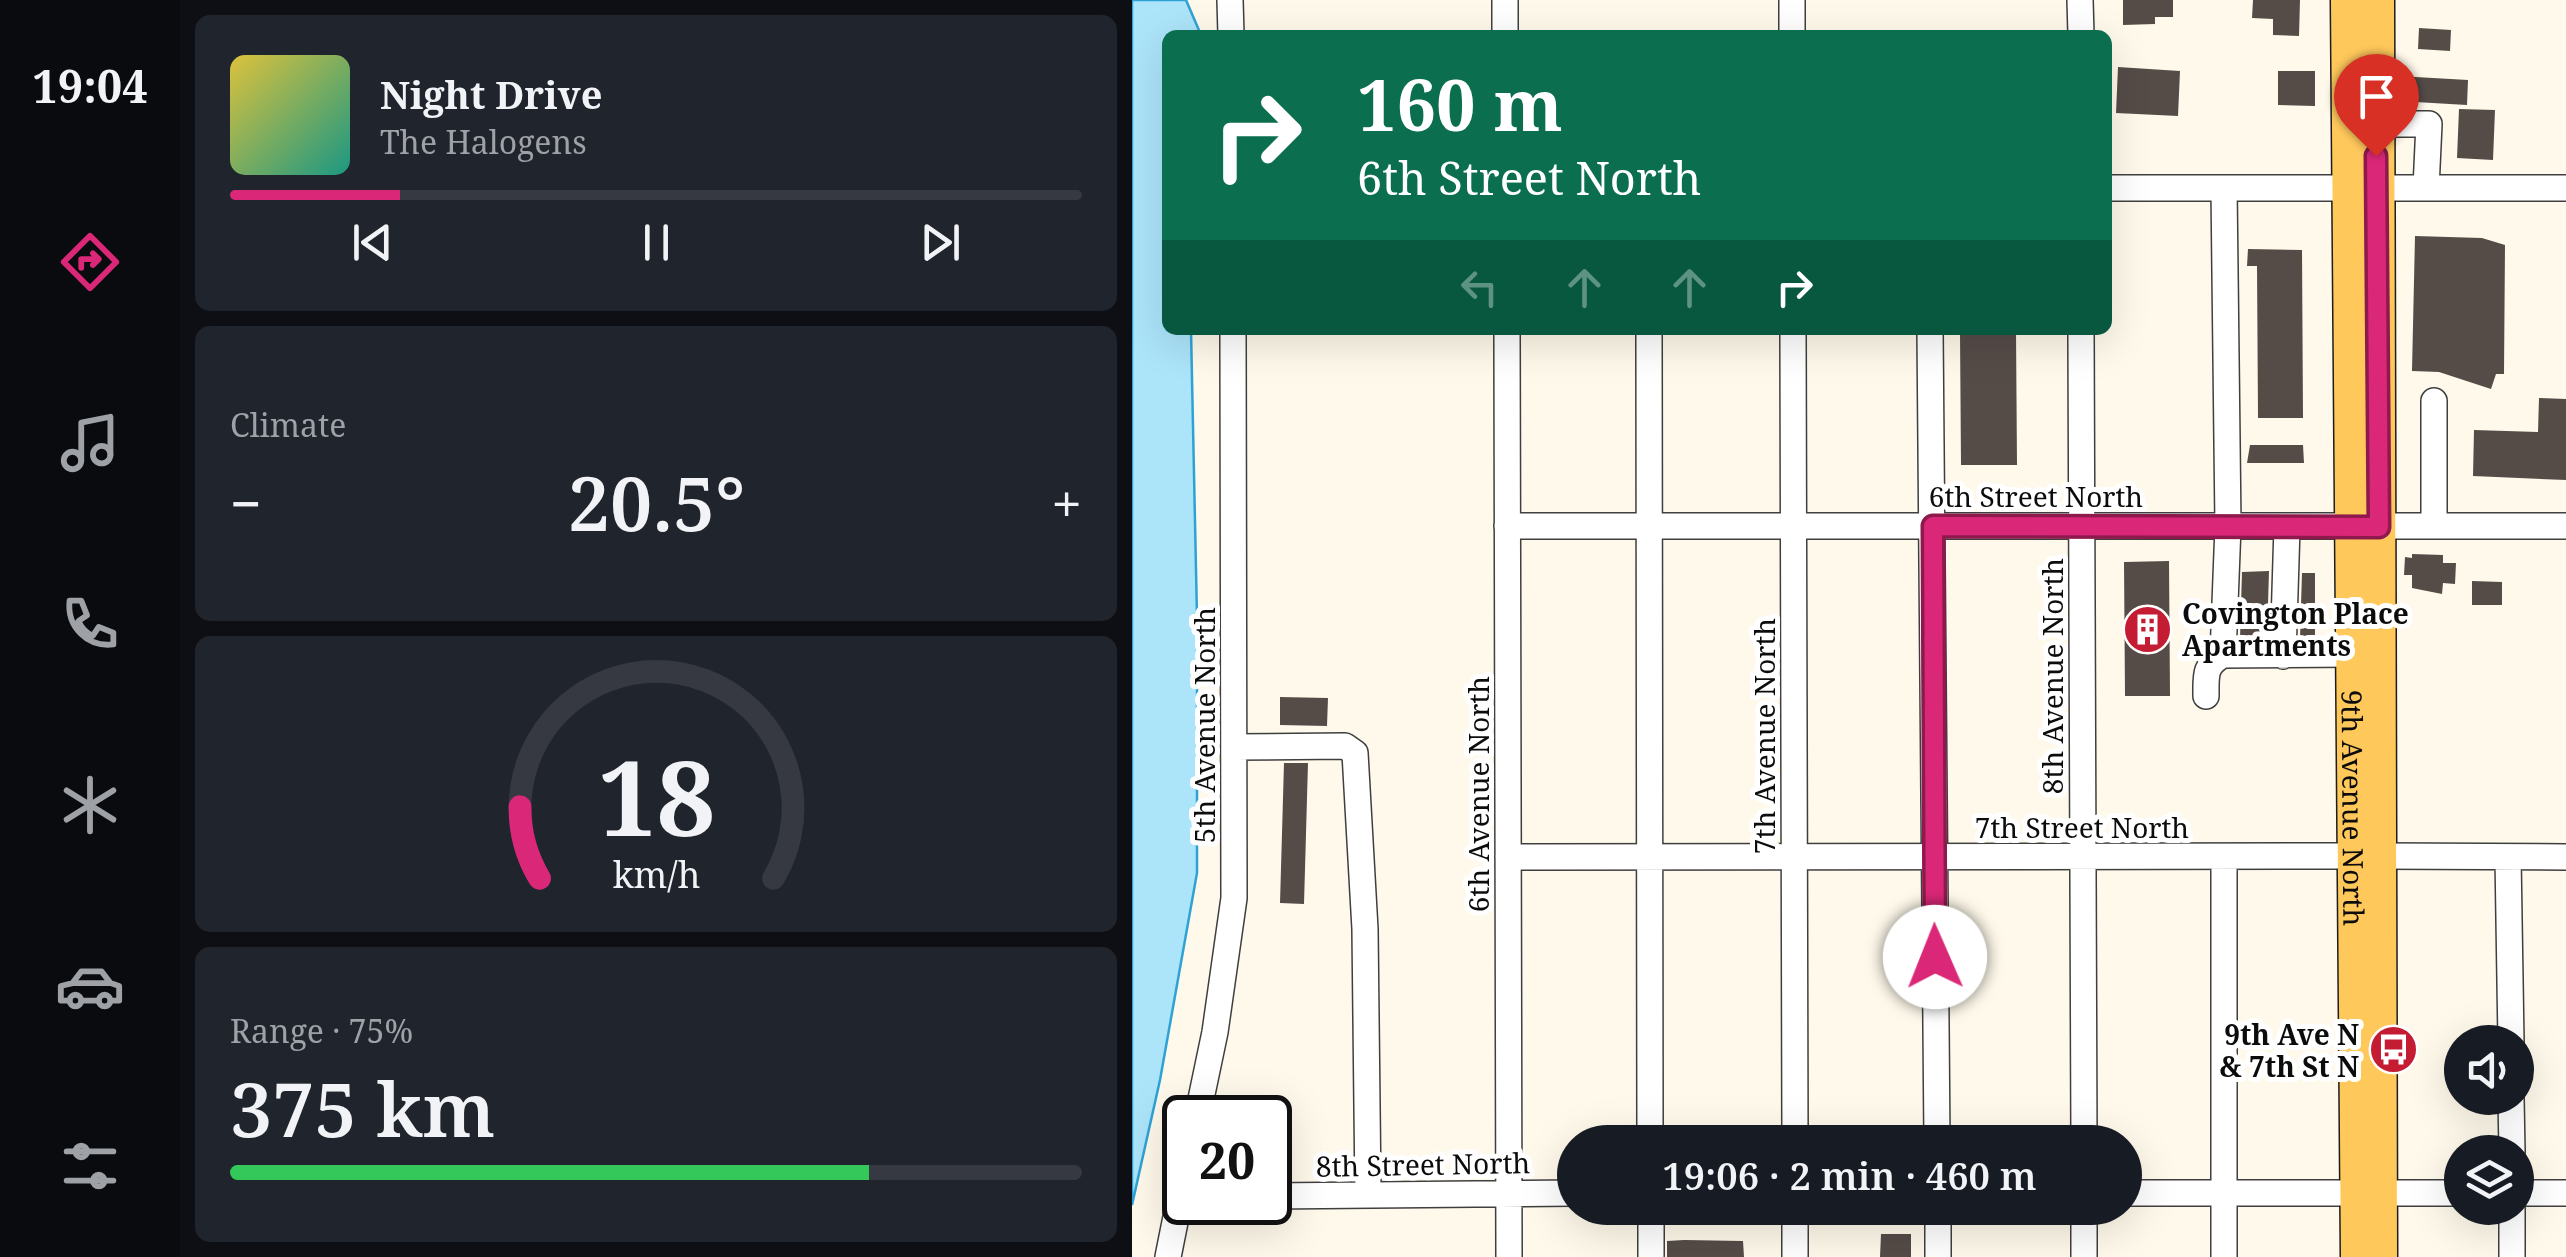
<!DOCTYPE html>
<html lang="en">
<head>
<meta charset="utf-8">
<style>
	:root { --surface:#171b24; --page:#20242c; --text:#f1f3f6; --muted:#9ea1a6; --line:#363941; --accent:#db2777 }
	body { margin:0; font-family:"Noto Serif",serif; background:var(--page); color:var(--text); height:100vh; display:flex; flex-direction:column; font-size:38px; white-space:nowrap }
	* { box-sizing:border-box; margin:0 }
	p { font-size:32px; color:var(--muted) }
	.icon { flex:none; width:55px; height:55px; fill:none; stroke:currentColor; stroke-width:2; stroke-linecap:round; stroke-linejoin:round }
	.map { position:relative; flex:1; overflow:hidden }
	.details { display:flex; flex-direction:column; gap:15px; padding:15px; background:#0d0f14; width:952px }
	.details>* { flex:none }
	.top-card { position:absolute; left:30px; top:30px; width:950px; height:305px; border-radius:15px; box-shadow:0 10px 40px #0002; background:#0b6e4f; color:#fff; overflow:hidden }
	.fabs { position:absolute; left:1312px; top:1025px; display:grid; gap:20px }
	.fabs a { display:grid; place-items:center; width:90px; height:90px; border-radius:50%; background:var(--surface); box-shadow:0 10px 40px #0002; font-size:50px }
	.speed { position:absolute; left:30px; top:1095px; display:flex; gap:20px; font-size:50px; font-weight:700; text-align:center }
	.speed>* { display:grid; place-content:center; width:130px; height:130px; border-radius:50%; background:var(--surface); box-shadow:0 10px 40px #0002; line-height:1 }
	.speed .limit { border:5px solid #111; border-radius:15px; background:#fff; color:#111 }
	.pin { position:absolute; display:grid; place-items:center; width:85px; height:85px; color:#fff; margin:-102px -42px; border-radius:50% 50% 50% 0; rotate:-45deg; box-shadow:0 0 10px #0007 }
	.pin .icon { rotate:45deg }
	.me { position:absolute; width:110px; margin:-55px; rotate:359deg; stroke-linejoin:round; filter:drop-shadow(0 0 8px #0008) }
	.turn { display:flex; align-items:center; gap:35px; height:210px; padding:0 30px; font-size:45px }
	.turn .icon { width:130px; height:130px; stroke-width:2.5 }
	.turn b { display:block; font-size:70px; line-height:85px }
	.lanes { display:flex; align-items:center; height:95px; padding:0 30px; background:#0003; justify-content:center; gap:50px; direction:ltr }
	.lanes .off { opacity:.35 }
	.big { font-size:75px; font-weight:600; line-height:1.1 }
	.details .widget { flex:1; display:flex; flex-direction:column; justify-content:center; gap:15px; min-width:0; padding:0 35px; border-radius:15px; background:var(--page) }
	.details .dial { align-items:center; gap:0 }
	.dial svg { height:260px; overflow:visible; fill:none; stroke:var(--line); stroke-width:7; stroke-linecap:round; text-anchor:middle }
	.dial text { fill:var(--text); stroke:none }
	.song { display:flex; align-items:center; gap:30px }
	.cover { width:120px; height:120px; border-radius:15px; background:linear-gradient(135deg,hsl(50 70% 55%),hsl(170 70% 35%)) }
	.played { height:10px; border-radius:5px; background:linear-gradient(90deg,var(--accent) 20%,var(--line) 20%) }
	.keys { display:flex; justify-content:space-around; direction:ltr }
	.heat { display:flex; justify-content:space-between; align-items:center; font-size:55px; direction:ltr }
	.charge { height:15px; border-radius:8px; background:linear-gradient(90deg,#34c759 75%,var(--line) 0) }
	.trip { position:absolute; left:425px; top:1125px; width:585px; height:100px; border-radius:50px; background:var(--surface); box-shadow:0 10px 40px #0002; font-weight:600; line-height:100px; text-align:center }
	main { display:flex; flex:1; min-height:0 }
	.menu { display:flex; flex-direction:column; width:180px; justify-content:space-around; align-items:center; background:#090b0e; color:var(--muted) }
	.menu .icon { width:70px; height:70px }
	.menu .on { color:var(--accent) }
	.menu b { font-size:45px; color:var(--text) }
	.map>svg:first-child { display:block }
</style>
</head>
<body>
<main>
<nav class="menu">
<b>19:04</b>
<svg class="icon on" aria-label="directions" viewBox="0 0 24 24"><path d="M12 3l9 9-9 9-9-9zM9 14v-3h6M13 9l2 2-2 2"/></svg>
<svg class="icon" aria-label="music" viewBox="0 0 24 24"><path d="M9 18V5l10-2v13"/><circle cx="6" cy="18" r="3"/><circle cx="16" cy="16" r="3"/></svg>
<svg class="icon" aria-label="phone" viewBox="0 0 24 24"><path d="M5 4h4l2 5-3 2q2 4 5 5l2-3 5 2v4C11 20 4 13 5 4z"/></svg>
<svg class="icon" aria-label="climate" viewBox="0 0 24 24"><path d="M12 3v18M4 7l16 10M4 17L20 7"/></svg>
<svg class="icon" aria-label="car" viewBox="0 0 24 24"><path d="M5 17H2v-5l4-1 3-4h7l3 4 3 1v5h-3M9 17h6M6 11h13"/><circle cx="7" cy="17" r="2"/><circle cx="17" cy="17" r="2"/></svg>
<svg class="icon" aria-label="filters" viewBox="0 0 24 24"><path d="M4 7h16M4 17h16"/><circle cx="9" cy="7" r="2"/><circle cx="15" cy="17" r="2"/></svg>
</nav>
<section class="details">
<div class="widget">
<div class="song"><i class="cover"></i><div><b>Night Drive</b><p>The Halogens</p></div></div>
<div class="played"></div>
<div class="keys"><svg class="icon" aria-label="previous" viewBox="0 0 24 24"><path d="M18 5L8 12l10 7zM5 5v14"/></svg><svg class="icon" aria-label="pause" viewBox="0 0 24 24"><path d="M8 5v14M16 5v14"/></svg><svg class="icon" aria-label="next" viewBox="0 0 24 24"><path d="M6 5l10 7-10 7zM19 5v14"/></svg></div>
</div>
<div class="widget"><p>Climate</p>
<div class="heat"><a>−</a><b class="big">20.5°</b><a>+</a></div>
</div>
<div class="widget dial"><svg viewBox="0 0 100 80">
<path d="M14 69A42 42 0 1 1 86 69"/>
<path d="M14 69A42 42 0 0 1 8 47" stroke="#db2777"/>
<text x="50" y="56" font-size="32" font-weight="700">18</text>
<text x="50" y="72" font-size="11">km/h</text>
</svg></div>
<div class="widget"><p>Range · 75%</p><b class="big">375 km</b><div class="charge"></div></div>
</section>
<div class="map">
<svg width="1434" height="1257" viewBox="0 0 1434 1257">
	<rect width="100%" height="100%" fill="#fff9eb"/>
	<path fill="#ace4fa" stroke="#2fa2d5" stroke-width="2.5" d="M0,0H54L69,35H35V330H59L65,617V873L28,1080L0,1205Z"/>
	<path fill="#554c48" d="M991,0H1041V17H1023V24L991,25Z
		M1121,0H1168L1167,36L1141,35V19L1120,18Z
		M1287,28L1319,30L1318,51L1286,49Z
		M986,67L1048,71L1046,116L984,113Z
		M1146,71H1183V106L1146,105Z
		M1266,76L1336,80L1335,105L1266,101Z
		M1327,109L1363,110L1361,160L1325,158Z
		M1283,236L1350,238L1373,245L1372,374H1364L1359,389L1307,372L1280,371Z
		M1116,249L1170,250L1171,418H1126L1125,266H1115Z
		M884,331L885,465H829L828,332Z
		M1407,398L1434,399V480L1341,476L1342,430L1406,432Z
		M1118,445H1171L1172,463H1115Z
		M1280,554L1311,555V563H1324L1323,584L1311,583L1310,594L1280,588V575H1272L1273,557L1280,558Z
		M1037,561L1038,696H993L992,562Z
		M1137,571L1135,638L1108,639L1110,572Z
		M1170,573H1183V638H1168Z
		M1340,581L1370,582V605H1340Z
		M148,697L196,698L195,726L148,725Z
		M152,763H176L172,904L148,903Z
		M749,1234H779V1257H748Z
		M552,1240L611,1241L612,1257H535V1241Z"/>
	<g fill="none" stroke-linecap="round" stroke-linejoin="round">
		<defs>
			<path id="minor" d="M98,0L99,35
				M373,0V35
				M660,0V35
				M948,0L949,35
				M1244,124H1297L1294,188
				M975,188H1434
				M1092,188L1096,526L1091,655L1222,654
				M375,330L377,1257
				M517,330L518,1142
				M661,330L663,1142
				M798,330L805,1142
				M949,330L952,1142
				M375,526H1434
				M1302,526V401
				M1151,656L1155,527
				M1074,696C1074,676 1072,665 1091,655
				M102,747L213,746L223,753L233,929L236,1195
				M1248,856L1434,857
				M376,857L1224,856
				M1376,857L1379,1042
				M1379,1098L1380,1152
				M65,1118L83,1032L102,898L101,330
				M992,1193H1330
				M1385,1193H1434
				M139,1196L442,1193
				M519,1208V1257
				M663,1208V1257
				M952,1208V1257
				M36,1257L52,1177
				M806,1257V1208
				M1092,1257V857
				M1380,1257V1208"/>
			<g id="major">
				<path id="s1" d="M1215,0L1225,1257"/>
				<path d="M1246,0L1249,1257"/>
			</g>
		</defs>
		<use href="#minor" stroke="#3f3f3f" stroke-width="28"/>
		<use href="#major" stroke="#1d1d1d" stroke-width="35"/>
		<use href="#minor" stroke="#fff" stroke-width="25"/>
		<use href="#major" stroke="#ffc85b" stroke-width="32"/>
	</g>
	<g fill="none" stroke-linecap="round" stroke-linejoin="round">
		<defs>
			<path id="route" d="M803,957L801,526L1247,527L1244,156"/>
		</defs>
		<use href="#route" stroke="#8e194d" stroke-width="25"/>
		<use href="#route" stroke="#db2777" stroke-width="18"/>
	</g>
	<defs>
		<symbol id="building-disc" viewBox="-11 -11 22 22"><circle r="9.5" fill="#c31c33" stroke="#fff"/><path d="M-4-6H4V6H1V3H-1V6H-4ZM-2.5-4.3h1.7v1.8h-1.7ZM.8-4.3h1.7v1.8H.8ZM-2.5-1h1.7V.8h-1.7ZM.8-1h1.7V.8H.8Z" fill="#fff"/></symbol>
		<symbol id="bus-disc" viewBox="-11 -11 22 22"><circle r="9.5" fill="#c31c33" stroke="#fff"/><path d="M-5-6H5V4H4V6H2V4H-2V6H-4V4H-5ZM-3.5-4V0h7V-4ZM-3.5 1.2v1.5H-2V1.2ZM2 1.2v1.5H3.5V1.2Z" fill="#fff"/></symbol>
	</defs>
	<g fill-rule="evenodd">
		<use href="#building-disc" x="988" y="602" width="55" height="55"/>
		<use href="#bus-disc" x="1234" y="1022" width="55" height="55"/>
	</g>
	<g text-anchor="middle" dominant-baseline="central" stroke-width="10" stroke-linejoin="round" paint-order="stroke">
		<g font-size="28" fill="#0c0c0c" stroke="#fff">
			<text x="904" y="496">6th Street North</text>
			<text transform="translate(920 676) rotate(-90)">8th Avenue North</text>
			<text transform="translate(72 725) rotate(-90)">5th Avenue North</text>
			<text transform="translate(632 736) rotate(-90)">7th Avenue North</text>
			<text transform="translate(346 794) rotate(-90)">6th Avenue North</text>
			<text stroke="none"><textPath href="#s1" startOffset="808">9th Avenue North</textPath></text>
			<text x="950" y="827">7th Street North</text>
			<text transform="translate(291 1164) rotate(-1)">8th Street North</text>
		</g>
		<g font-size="28" font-weight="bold" fill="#0c0c0c" stroke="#fff" text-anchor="start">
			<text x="1050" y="613">Covington Place<tspan x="1050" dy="32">Apartments</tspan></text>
			<text x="1227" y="1034" text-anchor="end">9th Ave N<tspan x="1227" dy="32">&amp; 7th St N</tspan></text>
		</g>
	</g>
</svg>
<div class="fabs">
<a><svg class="icon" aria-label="sound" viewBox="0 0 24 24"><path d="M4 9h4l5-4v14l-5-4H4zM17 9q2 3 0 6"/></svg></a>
<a><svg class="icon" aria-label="layers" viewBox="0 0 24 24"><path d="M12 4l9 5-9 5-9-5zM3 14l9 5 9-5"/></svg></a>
</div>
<div class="speed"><div class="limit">20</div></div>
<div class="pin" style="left:1244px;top:156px;background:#d93025"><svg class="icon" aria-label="arrive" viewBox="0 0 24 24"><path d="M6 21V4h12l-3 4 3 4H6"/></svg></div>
<svg class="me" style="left:803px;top:957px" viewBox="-20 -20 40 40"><circle r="19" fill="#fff"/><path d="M0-13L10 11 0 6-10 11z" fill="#db2777"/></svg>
<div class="trip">19:06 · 2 min · 460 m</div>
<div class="top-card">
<div class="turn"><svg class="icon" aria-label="right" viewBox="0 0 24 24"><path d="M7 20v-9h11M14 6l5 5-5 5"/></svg><div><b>160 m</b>6th Street North</div></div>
<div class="lanes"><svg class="icon off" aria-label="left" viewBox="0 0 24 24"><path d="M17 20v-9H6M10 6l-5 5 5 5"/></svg><svg class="icon off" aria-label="ahead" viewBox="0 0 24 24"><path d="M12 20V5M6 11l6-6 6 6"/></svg><svg class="icon off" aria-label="ahead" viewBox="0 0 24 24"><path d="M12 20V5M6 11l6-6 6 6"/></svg><svg class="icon" aria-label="right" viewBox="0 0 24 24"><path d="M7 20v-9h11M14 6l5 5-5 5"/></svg></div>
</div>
</div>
</main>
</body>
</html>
